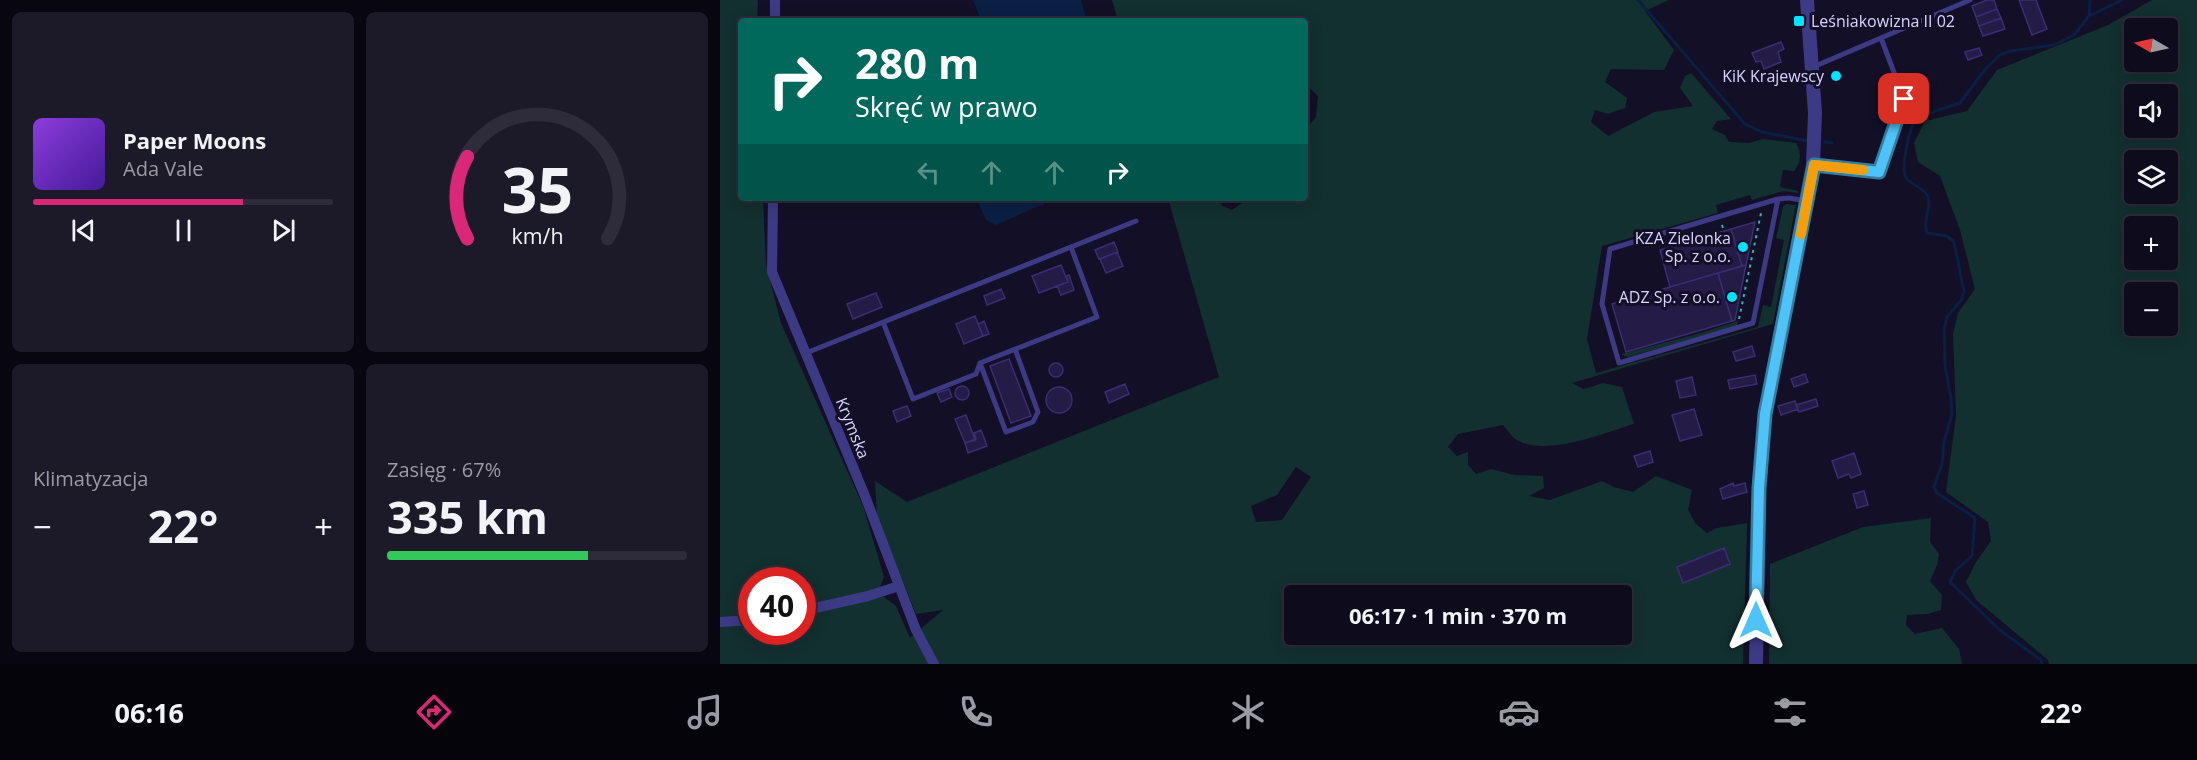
<!DOCTYPE html>
<html lang="pl">
<head>
<meta charset="utf-8">
<style>
	:root { --surface:#0e0b1c; --page:#1c1929; --text:#f1f3f6; --muted:#9b9ba3; --line:#2e2b3b; --accent:#db2777 }
	body { margin:0; font-family:"Open Sans",sans-serif; background:var(--page); color:var(--text); height:100vh; display:flex; flex-direction:column; font-size:22px; white-space:nowrap }
	* { box-sizing:border-box; margin:0 }
	p { font-size:20px; color:var(--muted) }
	.icon { flex:none; width:33px; height:33px; fill:none; stroke:currentColor; stroke-width:2; stroke-linecap:round; stroke-linejoin:round }
	.map { position:relative; flex:1; overflow:hidden }
	.side { display:flex; flex-direction:column; gap:12px; padding:12px; background:#08060f; width:720px }
	.side>* { flex:none }
	.top-card { position:absolute; left:18px; top:18px; width:570px; height:183px; border-radius:6px; box-shadow:0 3px 15px #0003,0 0 0 2px var(--line); background:#00695c; color:#fff; overflow:hidden }
	.needle { width:39px; rotate:279deg }
	.fabs { position:absolute; left:1404px; top:18px; display:grid; gap:12px }
	.fabs a { display:grid; place-items:center; width:54px; height:54px; border-radius:6px; background:var(--surface); box-shadow:0 3px 15px #0003,0 0 0 2px var(--line); font-size:30px }
	.speed { position:absolute; left:18px; top:567px; display:flex; gap:12px; font-size:30px; font-weight:700; text-align:center }
	.speed>* { display:grid; place-content:center; width:78px; height:78px; border-radius:50%; background:var(--surface); box-shadow:0 3px 15px #0003,0 0 0 2px var(--line); line-height:1 }
	.speed .limit { border:9px solid #d22; background:#fff; color:#111 }
	.pin { position:absolute; display:grid; place-items:center; width:51px; height:51px; color:#fff; margin:-26px; border-radius:12px; box-shadow:0 3px 9px #0006 }
	.me { position:absolute; width:66px; margin:-33px; rotate:0deg; stroke-linejoin:round; filter:drop-shadow(0 0 4px #0008) }
	.turn { display:flex; align-items:center; gap:21px; height:126px; padding:0 18px; font-size:27px }
	.turn .icon { width:78px; height:78px; stroke-width:2.5 }
	.turn b { display:block; font-size:42px; line-height:51px }
	.lanes { display:flex; align-items:center; height:57px; padding:0 18px; background:#0003; justify-content:center; gap:30px; direction:ltr }
	.lanes .off { opacity:.35 }
	.big { font-size:45px; font-weight:700; line-height:1.1 }
	.side .widget { flex:1; display:flex; flex-direction:column; justify-content:center; gap:9px; min-width:0; padding:0 21px; border-radius:9px; background:var(--page) }
	.side .dial { align-items:center; gap:0 }
	.dial svg { height:156px; overflow:visible; fill:none; stroke:var(--line); stroke-width:7; stroke-linecap:round; text-anchor:middle }
	.dial text { fill:var(--text); stroke:none }
	.song { display:flex; align-items:center; gap:18px }
	.cover { width:72px; height:72px; border-radius:9px; background:linear-gradient(135deg,hsl(270 70% 55%),hsl(260 70% 35%)) }
	.played { height:6px; border-radius:3px; background:linear-gradient(90deg,var(--accent) 70%,var(--line) 70%) }
	.keys { display:flex; justify-content:space-around; direction:ltr }
	.heat { display:flex; justify-content:space-between; align-items:center; font-size:33px; direction:ltr }
	.charge { height:9px; border-radius:4px; background:linear-gradient(90deg,#34c759 67%,var(--line) 0) }
	.side .tiles { flex:1; display:grid; gap:12px; grid-template-columns:repeat(2,1fr) }
	.trip { position:absolute; left:564px; top:585px; width:348px; height:60px; border-radius:6px; background:var(--surface); box-shadow:0 3px 15px #0003,0 0 0 2px var(--line); font-weight:700; line-height:60px; text-align:center }
	.dock { display:flex; height:96px; justify-content:space-around; align-items:center; background:#06040b; color:var(--muted) }
	.dock .icon { width:42px; height:42px }
	.dock .active { color:var(--accent) }
	.dock b { font-size:27px; color:var(--text) }
	main { display:flex; flex:1; min-height:0 }
	.map>svg:first-child { display:block }
</style>
</head>
<body>
<main>
<section class="side">
<div class="tiles">
<div class="widget">
<div class="song"><i class="cover"></i><div><b>Paper Moons</b><p>Ada Vale</p></div></div>
<div class="played"></div>
<div class="keys"><svg class="icon" aria-label="previous" viewBox="0 0 24 24"><path d="M18 5L8 12l10 7zM5 5v14"/></svg><svg class="icon" aria-label="pause" viewBox="0 0 24 24"><path d="M8 5v14M16 5v14"/></svg><svg class="icon" aria-label="next" viewBox="0 0 24 24"><path d="M6 5l10 7-10 7zM19 5v14"/></svg></div>
</div>
<div class="widget dial"><svg viewBox="0 0 100 80">
<path d="M14 69A42 42 0 1 1 86 69"/>
<path d="M14 69A42 42 0 0 1 14 27" stroke="#db2777"/>
<text x="50" y="56" font-size="32" font-weight="700">35</text>
<text x="50" y="72" font-size="11">km/h</text>
</svg></div>
<div class="widget"><p>Klimatyzacja</p>
<div class="heat"><a>−</a><b class="big">22°</b><a>+</a></div>
</div>
<div class="widget"><p>Zasięg · 67%</p><b class="big">335 km</b><div class="charge"></div></div>
</div>
</section>
<div class="map">
<svg width="1477" height="664" viewBox="0 0 1477 664">
	<rect width="100%" height="100%" fill="#130f26"/>
	<path fill="#12302f" fill-rule="evenodd" d="M0,0H38L37,21H21V198H43L46,265L61,323L143,506L164,577L158,592L176,606L190,638L223,610L196,614L157,516L155,481L187,502L499,377L448,198H505L501,205L512,210L528,199L534,198H585V130L596,117L598,96L585,84V21H398L392,0H949L925,11L954,50L944,70L891,69L885,82L907,98L905,108L888,114L875,110L871,122L888,136L934,112L973,106L960,88L965,76L971,73L1011,119L997,121L992,129L1005,135L1009,142L1029,143L1043,139L1076,143C1082,152 1081,163 1074,171L1063,170L1060,187L1078,191V193L1063,191L1032,200L1030,195L996,205L998,213L882,246L867,339L876,373L1038,327L1043,305L1051,307L1064,240L1056,238L1063,207L1066,204L1076,205L1053,324L852,383L864,389L883,383L902,387L914,424C884,433 824,458 795,439C791,436 787,429 783,425L738,434L728,447L737,456L748,452V465L756,474L771,469L795,475L823,476L824,488L809,496L830,500L882,481L894,487L913,492L936,476L972,490L968,510L976,524L987,533L997,528L1027,523L1023,664H0ZM576,467L591,477L562,520L536,522L531,506L557,495ZM32,580H82V632H32ZM574,596H902V634H574Z
		M1432,0H1477V664H1329L1328,660L1256,600L1246,582L1256,562L1271,541L1268,522L1226,492L1236,415L1233,334L1238,313L1255,289L1240,230L1220,176L1198,162L1194,143L1205,121L1247,111L1277,70L1388,25ZM1414,28H1448V62H1414ZM1414,94H1448V128H1414ZM1414,160H1448V194H1414ZM1414,226H1448V260H1414ZM1414,292H1448V326H1414Z
		M1018,321L1017,326L908,357L902,355V354L977,334Z
		M1211,518L1210,542L1219,554L1217,565L1210,581L1222,595L1221,610L1208,614L1187,615L1186,625L1195,634L1222,628L1239,649L1242,664H1049L1050,564L1143,527Z"/>
	<path fill="#0a1f44" d="M253,0H361L367,21H261Z
		M256,198H327L322,207L321,205L276,225L266,220Z"/>
	<g fill="none" stroke-linecap="round" stroke-linejoin="round">
		<path stroke="#0a1f44" stroke-width="3" d="M918,0L1025,124L1042,132L1088,141
			M1369,16L1402,0
			M1105,142L1112,143
			M1322,664L1321,660L1281,631L1230,582L1235,571L1252,556L1255,518L1217,493L1214,487L1222,464L1224,442L1232,414L1231,398L1225,365L1224,330L1227,317L1242,299L1244,291L1234,242L1227,236L1207,233C1202,221 1212,209 1208,197C1204,187 1193,186 1187,179C1179,170 1190,126 1197,117L1240,103L1266,68L1280,55L1290,51L1334,45L1354,35L1369,16L1370,0"/>
	</g>
	<path fill="#241b47" stroke="#3b2d73" stroke-width="1.5" d="M1267,0H1274L1277,9L1256,17L1252,6Z
		M1299,0H1316L1327,29L1312,35Z
		M1277,9L1281,18L1259,26L1256,17Z
		M1281,18L1285,29L1263,36L1259,26Z
		M1061,42L1064,49L1058,52L1061,62L1044,69L1041,61L1036,62L1032,53Z
		M1259,48L1262,55L1248,60L1245,52Z
		M1035,222L1026,265L1022,266L1011,229Z
		M1011,229L1022,266L950,287L940,250Z
		M394,242L398,252L379,259L375,250Z
		M397,252L403,266L386,273L380,259Z
		M341,265L348,282L319,293L312,276Z
		M1026,265L1015,320L1012,321L998,273Z
		M998,273L1012,321L906,352L892,304Z
		M349,275L354,290L341,295L337,286L348,282L346,276Z
		M281,289L285,298L267,305L264,296Z
		M156,293L162,307L133,319L127,304Z
		M255,316L263,336L244,344L236,324Z
		M264,321L269,334L263,336L258,324Z
		M1032,346L1035,356L1016,361L1013,352Z
		M289,359L311,416L291,423L270,366Z
		M329 370a7 7 0 1 1 14 0a7 7 0 1 1-14 0Z
		M1085,374L1088,382L1074,387L1071,379Z
		M1035,375L1037,384L1010,389L1008,380Z
		M972,377L976,395L960,398L956,381Z
		M405,384L409,394L389,403L385,392Z
		M235 393a7 7 0 1 1 14 0a7 7 0 1 1-14 0Z
		M326 400a13 13 0 1 1 26 0a13 13 0 1 1-26 0Z
		M229,389L232,397L221,402L217,393Z
		M1096,399L1098,406L1079,412L1076,405Z
		M1075,401L1078,409L1061,415L1058,406Z
		M187,406L191,416L177,422L173,411Z
		M974,409L982,435L960,441L952,415Z
		M246,415L255,440L245,443L235,419Z
		M261,430L267,446L248,453L245,443L256,439L254,433Z
		M930,451L933,462L918,467L914,456Z
		M1134,453L1141,474L1131,478L1129,474L1118,478L1112,461Z
		M1013,483L1014,486L1025,483L1027,492L1003,499L1000,489Z
		M1144,491L1148,505L1137,508L1133,494Z
		M1004,548L1010,564L963,583L957,567Z"/>
	<g fill="none" stroke-linecap="round" stroke-linejoin="round">
		<path stroke="#2fb8b0" stroke-width="2" stroke-dasharray="3 4.5" stroke-linecap="butt" d="M1002,225L1004,231
			M1019,319L1041,213"/>
		<path stroke="#3d3a85" stroke-width="5" d="M1093,67L1250,0
			M1095,165L1159,172L1184,99L1161,38
			M1058,199L1033,323L899,363L882,304L890,249Z
			M1058,199L1069,198L1086,201
			M163,322L193,399L256,374L260,363L377,317L351,247
			M86,353L416,221
			M260,363L286,432L313,422L318,412L295,349"/>
		<path stroke="#3d3a85" stroke-width="10" d="M55,21V0
			M53,198L52,272L145,496L196,630L214,664
			M82,611L148,596L179,586
			M0,622L32,620"/>
		<path stroke="#3d3a85" stroke-width="14" d="M1036,664L1039,488L1045,414L1093,165L1095,113L1087,0"/>
	</g>
	<g fill="none" stroke-linecap="round" stroke-linejoin="round">
		<defs>
			<path id="route" d="M1036,620L1039,488L1045,414L1094,165L1159,172L1184,99"/>
		</defs>
		<use href="#route" stroke="#337fa1" stroke-width="15"/>
		<use href="#route" stroke="#4fc3f7" stroke-width="10"/>
		<path stroke="#f59e0b" stroke-width="10" d="M1081,234L1094,165L1143,170"/>
	</g>
	<g fill="#00e5ff" stroke="#130f26" stroke-width="2">
		<rect x="1073" y="15" width="12" height="12" rx="3"/>
		<circle cx="1116" cy="76" r="6"/>
		<circle cx="1023" cy="247" r="6"/>
		<circle cx="1012" cy="297" r="6"/>
	</g>
	<g text-anchor="middle" dominant-baseline="central" stroke-width="6" stroke-linejoin="round" paint-order="stroke">
		<g font-size="16" fill="#d9d4ff" stroke="#130f26" text-anchor="end">
			<text x="1091" y="21" text-anchor="start">Leśniakowizna II 02</text>
			<text x="1104" y="76">KiK Krajewscy</text>
			<text x="1011" y="238">KZA Zielonka<tspan x="1011" dy="18">Sp. z o.o.</tspan></text>
			<text x="1000" y="297">ADZ Sp. z o.o.</text>
		</g>
		<g font-size="16" fill="#d9d4ff" stroke="#130f26">
			<text transform="translate(133 428) rotate(68)">Krymska</text>
		</g>
	</g>
</svg>
<div class="fabs">
<a><svg class="needle" viewBox="-14 -14 28 28"><path d="M0-13l5 13h-10z" fill="#e53935"/><path d="M0 13l5-13h-10z" fill="#9b9ba3"/></svg></a>
<a><svg class="icon" aria-label="sound" viewBox="0 0 24 24"><path d="M4 9h4l5-4v14l-5-4H4zM17 9q2 3 0 6"/></svg></a>
<a><svg class="icon" aria-label="layers" viewBox="0 0 24 24"><path d="M12 4l9 5-9 5-9-5zM3 14l9 5 9-5"/></svg></a>
<a>+</a>
<a>−</a>
</div>
<div class="speed"><div class="limit">40</div></div>
<div class="pin" style="left:1184px;top:99px;background:#d93025"><svg class="icon" aria-label="arrive" viewBox="0 0 24 24"><path d="M6 21V4h12l-3 4 3 4H6"/></svg></div>
<svg class="me" style="left:1036px;top:620px" viewBox="-20 -20 40 40"><path d="M0-17L14 15 0 8-14 15z" fill="#4fc3f7" stroke="#fff" stroke-width="4"/></svg>
<div class="trip">06:17 · 1 min · 370 m</div>
<div class="top-card">
<div class="turn"><svg class="icon" aria-label="right" viewBox="0 0 24 24"><path d="M7 20v-9h11M14 6l5 5-5 5"/></svg><div><b>280 m</b>Skręć w prawo</div></div>
<div class="lanes"><svg class="icon off" aria-label="left" viewBox="0 0 24 24"><path d="M17 20v-9H6M10 6l-5 5 5 5"/></svg><svg class="icon off" aria-label="ahead" viewBox="0 0 24 24"><path d="M12 20V5M6 11l6-6 6 6"/></svg><svg class="icon off" aria-label="ahead" viewBox="0 0 24 24"><path d="M12 20V5M6 11l6-6 6 6"/></svg><svg class="icon" aria-label="right" viewBox="0 0 24 24"><path d="M7 20v-9h11M14 6l5 5-5 5"/></svg></div>
</div>
</div>
</main>
<nav class="dock">
<b>06:16</b>
<svg class="icon active" aria-label="directions" viewBox="0 0 24 24"><path d="M12 3l9 9-9 9-9-9zM9 14v-3h6M13 9l2 2-2 2"/></svg>
<svg class="icon" aria-label="music" viewBox="0 0 24 24"><path d="M9 18V5l10-2v13"/><circle cx="6" cy="18" r="3"/><circle cx="16" cy="16" r="3"/></svg>
<svg class="icon" aria-label="phone" viewBox="0 0 24 24"><path d="M5 4h4l2 5-3 2q2 4 5 5l2-3 5 2v4C11 20 4 13 5 4z"/></svg>
<svg class="icon" aria-label="climate" viewBox="0 0 24 24"><path d="M12 3v18M4 7l16 10M4 17L20 7"/></svg>
<svg class="icon" aria-label="car" viewBox="0 0 24 24"><path d="M5 17H2v-5l4-1 3-4h7l3 4 3 1v5h-3M9 17h6M6 11h13"/><circle cx="7" cy="17" r="2"/><circle cx="17" cy="17" r="2"/></svg>
<svg class="icon" aria-label="filters" viewBox="0 0 24 24"><path d="M4 7h16M4 17h16"/><circle cx="9" cy="7" r="2"/><circle cx="15" cy="17" r="2"/></svg>
<b>22°</b>
</nav>
</body>
</html>
